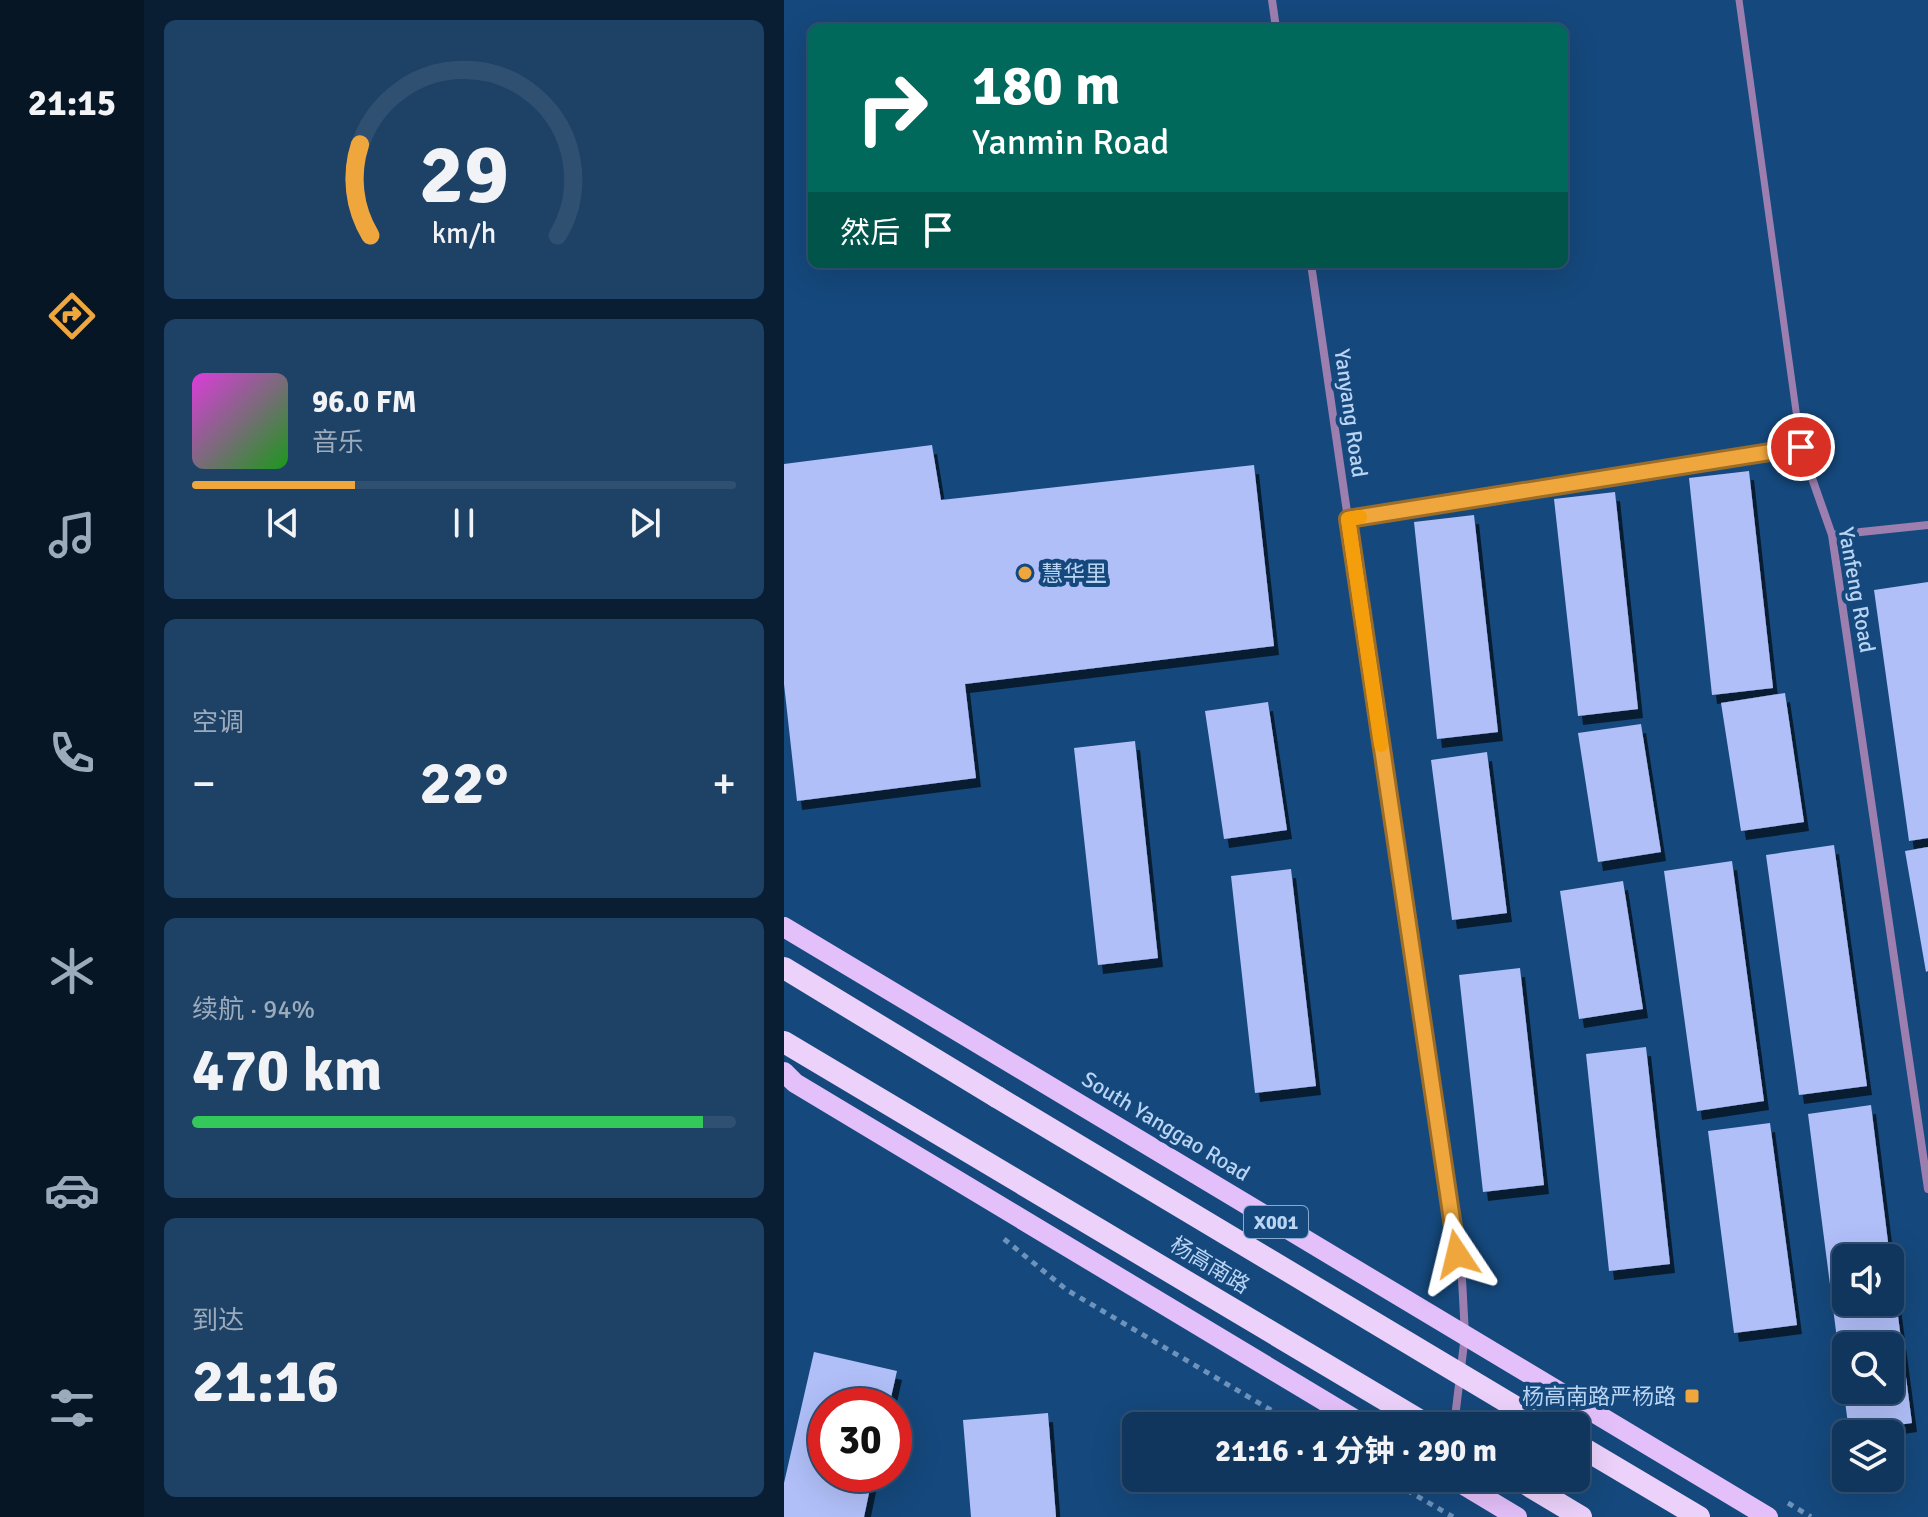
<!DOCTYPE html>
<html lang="zh">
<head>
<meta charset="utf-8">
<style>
	:root { --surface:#10365d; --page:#1e4166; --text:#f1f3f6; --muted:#9cabbc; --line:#305072; --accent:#efa73d }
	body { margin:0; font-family:Signika,"Noto Sans SC",sans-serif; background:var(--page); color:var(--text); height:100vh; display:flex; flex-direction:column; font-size:30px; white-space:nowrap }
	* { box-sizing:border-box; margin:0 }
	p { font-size:26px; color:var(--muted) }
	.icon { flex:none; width:44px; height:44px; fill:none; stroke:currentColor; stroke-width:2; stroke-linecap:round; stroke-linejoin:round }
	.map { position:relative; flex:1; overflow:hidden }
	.sheet { display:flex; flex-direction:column; gap:20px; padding:20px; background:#091e33; width:640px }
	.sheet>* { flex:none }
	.hud { position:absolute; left:24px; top:24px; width:760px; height:244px; border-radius:12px; box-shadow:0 8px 32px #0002,0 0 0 2px var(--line); background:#00695c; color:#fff; overflow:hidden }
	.buttons { position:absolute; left:1048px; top:1244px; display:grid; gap:16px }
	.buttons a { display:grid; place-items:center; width:72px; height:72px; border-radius:12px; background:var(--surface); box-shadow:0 8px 32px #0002,0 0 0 2px var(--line); font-size:40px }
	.speed { position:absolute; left:24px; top:1388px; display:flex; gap:16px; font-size:40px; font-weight:700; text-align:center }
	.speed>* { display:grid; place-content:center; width:104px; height:104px; border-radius:50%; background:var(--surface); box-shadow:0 8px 32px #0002,0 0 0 2px var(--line); line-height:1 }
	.speed .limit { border:12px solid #d22; background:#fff; color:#111 }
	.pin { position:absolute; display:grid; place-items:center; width:68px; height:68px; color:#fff; margin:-34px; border:4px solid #fff; border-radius:50%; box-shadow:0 2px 8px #0007 }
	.me { position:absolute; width:88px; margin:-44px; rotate:350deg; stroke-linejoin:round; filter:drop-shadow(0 0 6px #0008) }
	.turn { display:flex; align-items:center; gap:28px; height:168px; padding:0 32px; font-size:36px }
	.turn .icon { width:104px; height:104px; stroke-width:2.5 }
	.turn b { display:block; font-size:56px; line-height:68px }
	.then { display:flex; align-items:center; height:76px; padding:0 32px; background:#0003; gap:16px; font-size:30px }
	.big { font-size:60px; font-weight:700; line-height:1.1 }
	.sheet .card { flex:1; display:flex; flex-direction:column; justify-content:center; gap:12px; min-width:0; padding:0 28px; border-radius:12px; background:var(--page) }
	.sheet .dial { align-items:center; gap:0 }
	.dial svg { height:208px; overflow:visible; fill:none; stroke:var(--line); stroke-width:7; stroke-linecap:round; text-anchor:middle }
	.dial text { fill:var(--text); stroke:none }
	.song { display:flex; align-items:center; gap:24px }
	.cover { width:96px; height:96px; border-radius:12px; background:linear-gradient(135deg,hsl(300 70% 55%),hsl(120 70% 35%)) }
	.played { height:8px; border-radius:4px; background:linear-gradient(90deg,var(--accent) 30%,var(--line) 30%) }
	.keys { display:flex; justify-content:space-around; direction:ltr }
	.heat { display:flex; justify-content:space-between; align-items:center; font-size:44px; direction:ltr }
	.charge { height:12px; border-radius:6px; background:linear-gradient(90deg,#34c759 94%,var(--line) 0) }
	.trip { position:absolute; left:338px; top:1412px; width:468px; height:80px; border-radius:12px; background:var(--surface); box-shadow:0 8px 32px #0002,0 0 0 2px var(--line); font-weight:700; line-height:80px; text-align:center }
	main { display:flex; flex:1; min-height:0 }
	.menu { display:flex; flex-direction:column; width:144px; justify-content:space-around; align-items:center; background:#061625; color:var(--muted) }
	.menu .icon { width:56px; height:56px }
	.menu .on { color:var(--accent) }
	.menu b { font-size:36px; color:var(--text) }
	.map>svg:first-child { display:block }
</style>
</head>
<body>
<main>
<nav class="menu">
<b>21:15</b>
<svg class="icon on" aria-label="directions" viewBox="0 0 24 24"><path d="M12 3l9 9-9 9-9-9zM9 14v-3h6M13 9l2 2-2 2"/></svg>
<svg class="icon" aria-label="music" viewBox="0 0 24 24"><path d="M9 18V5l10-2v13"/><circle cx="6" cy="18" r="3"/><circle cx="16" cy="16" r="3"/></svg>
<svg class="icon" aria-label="phone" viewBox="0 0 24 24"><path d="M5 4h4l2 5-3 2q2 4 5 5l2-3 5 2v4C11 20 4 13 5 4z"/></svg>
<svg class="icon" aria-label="climate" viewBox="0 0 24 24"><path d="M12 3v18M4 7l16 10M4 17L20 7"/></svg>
<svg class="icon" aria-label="car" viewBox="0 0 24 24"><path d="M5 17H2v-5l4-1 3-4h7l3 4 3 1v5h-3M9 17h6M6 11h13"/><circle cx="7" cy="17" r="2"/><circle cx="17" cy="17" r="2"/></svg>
<svg class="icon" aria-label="filters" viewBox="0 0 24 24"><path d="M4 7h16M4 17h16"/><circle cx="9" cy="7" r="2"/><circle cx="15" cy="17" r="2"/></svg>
</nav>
<section class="sheet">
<div class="card dial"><svg viewBox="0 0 100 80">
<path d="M14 69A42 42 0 1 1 86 69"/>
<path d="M14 69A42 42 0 0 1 10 34" stroke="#efa73d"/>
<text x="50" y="56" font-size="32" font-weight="700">29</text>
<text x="50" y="72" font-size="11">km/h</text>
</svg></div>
<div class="card">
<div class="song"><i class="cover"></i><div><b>96.0 FM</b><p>音乐</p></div></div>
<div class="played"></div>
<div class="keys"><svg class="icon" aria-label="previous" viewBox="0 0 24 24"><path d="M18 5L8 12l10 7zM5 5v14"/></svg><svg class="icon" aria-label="pause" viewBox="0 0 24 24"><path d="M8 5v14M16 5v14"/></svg><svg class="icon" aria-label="next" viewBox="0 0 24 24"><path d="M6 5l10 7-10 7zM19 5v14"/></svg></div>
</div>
<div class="card"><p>空调</p>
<div class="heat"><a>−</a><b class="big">22°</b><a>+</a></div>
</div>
<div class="card"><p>续航 · 94%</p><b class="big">470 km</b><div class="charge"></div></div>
<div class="card"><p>到达</p><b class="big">21:16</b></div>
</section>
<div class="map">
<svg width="1144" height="1517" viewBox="0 0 1144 1517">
	<defs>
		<filter id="shadow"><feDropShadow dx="5" dy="9" stdDeviation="0" flood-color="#0009"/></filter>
	</defs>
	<rect width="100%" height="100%" fill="#15487c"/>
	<path fill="#b0bff8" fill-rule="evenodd" filter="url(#shadow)" d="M148,445L157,500L470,465L490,646L181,684L192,778L13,801L0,684V464Z
		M965,471L989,688L928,695L905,478Z
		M831,492L854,709L794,716L770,499Z
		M690,515L714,732L653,739L630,522Z
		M1144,582V838L1125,841L1090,590Z
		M1001,693L1020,822L957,831L937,703Z
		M484,702L503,830L440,839L421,711Z
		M857,724L877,852L814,862L794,733Z
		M351,741L374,958L314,965L290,748Z
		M703,752L723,913L668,920L647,760Z
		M1050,845L1083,1086L1015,1095L982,855Z
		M1144,847V971L1142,972L1121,851Z
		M948,861L980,1101L913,1111L880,871Z
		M507,869L532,1086L471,1093L447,876Z
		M839,881L859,1009L795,1019L776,891Z
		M736,968L760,1185L699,1192L675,975Z
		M862,1047L886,1264L825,1271L802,1054Z
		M1087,1105L1106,1258H1062V1302H1106L1108,1270L1128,1423L1065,1432L1024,1114ZM1062,1346H1106V1390H1062Z
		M986,1123L1013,1325L950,1333L924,1131Z
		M30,1352L113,1371L105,1406H42V1474H89L80,1517H0V1483Z
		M264,1413L272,1517H187L179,1420Z"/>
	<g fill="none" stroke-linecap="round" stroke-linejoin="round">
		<path stroke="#6d93bc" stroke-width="5" stroke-dasharray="6 6" stroke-linecap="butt" d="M220,1239L283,1290L514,1426
			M602,1478L669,1517
			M1004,1503L1027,1517"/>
		<path stroke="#9d7faf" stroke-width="7" d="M955,0L1017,447"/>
		<path stroke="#9d7faf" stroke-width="8" d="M488,0L492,28
			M527,264L659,1173L678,1279L681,1335L670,1426
			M564,519L1017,447L1048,535L1144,1189
			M1048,535L1144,525"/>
		<path stroke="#e4c0fa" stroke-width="20" d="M0,927L984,1517
			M0,1072L11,1083L582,1426
			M668,1478L733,1517"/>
		<path stroke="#ecd2fb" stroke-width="22" d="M0,968L213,1097
			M0,1042L645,1426
			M792,1444L915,1517
			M732,1478L797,1517"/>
		<path stroke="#ecd2fb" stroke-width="22" d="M213,1097L763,1426"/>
	</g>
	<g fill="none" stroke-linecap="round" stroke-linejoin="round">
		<defs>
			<path id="route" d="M673,1254L564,519L1017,447"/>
		</defs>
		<use href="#route" stroke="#9b6d28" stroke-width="20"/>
		<use href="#route" stroke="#efa73d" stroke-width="14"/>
		<path stroke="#f59e0b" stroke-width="14" d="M576,517L564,519L597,745"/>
	</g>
	<g fill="#efa73d" stroke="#15487c" stroke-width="3">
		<circle cx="241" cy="573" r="8"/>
		<rect x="900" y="1388" width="16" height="16" rx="4"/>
	</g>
	<g text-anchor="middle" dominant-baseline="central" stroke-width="8" stroke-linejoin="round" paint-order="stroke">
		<rect fill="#15487c" stroke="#88aacf" stroke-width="2" x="460" y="1206" width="64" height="32" rx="6"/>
		<g font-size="20" font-weight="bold" fill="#bad4f3">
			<text x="492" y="1222">X001</text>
		</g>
		<g font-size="22" fill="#bad4f3" stroke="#15487c">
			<text transform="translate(567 413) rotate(82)">Yanyang Road</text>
			<text transform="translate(1073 590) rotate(80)">Yanfeng Road</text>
			<text transform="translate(382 1126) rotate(31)">South Yanggao Road</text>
			<text transform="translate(426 1265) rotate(31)">杨高南路</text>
		</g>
		<g font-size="22" fill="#bad4f3" stroke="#15487c" text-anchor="start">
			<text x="257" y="573">慧华里</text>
			<text x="892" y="1396" text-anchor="end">杨高南路严杨路</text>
		</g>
	</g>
</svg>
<div class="buttons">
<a><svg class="icon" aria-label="sound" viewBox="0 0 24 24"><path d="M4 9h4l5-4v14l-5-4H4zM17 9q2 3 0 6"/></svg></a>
<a><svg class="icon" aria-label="search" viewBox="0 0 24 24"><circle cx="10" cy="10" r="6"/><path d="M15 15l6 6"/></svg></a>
<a><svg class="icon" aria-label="layers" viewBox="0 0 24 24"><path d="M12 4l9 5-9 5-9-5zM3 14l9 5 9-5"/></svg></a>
</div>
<div class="speed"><div class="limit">30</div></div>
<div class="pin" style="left:1017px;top:447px;background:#d93025"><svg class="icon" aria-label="arrive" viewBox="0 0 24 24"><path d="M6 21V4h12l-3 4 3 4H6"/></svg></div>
<svg class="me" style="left:673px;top:1254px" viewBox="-20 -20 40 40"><path d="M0-17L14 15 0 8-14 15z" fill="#efa73d" stroke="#fff" stroke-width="4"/></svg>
<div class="trip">21:16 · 1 分钟 · 290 m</div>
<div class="hud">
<div class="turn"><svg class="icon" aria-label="right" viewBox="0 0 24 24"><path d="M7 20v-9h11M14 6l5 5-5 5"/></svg><div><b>180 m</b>Yanmin Road</div></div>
<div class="then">然后<svg class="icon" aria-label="arrive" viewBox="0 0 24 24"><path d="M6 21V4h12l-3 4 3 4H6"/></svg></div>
</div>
</div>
</main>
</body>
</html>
